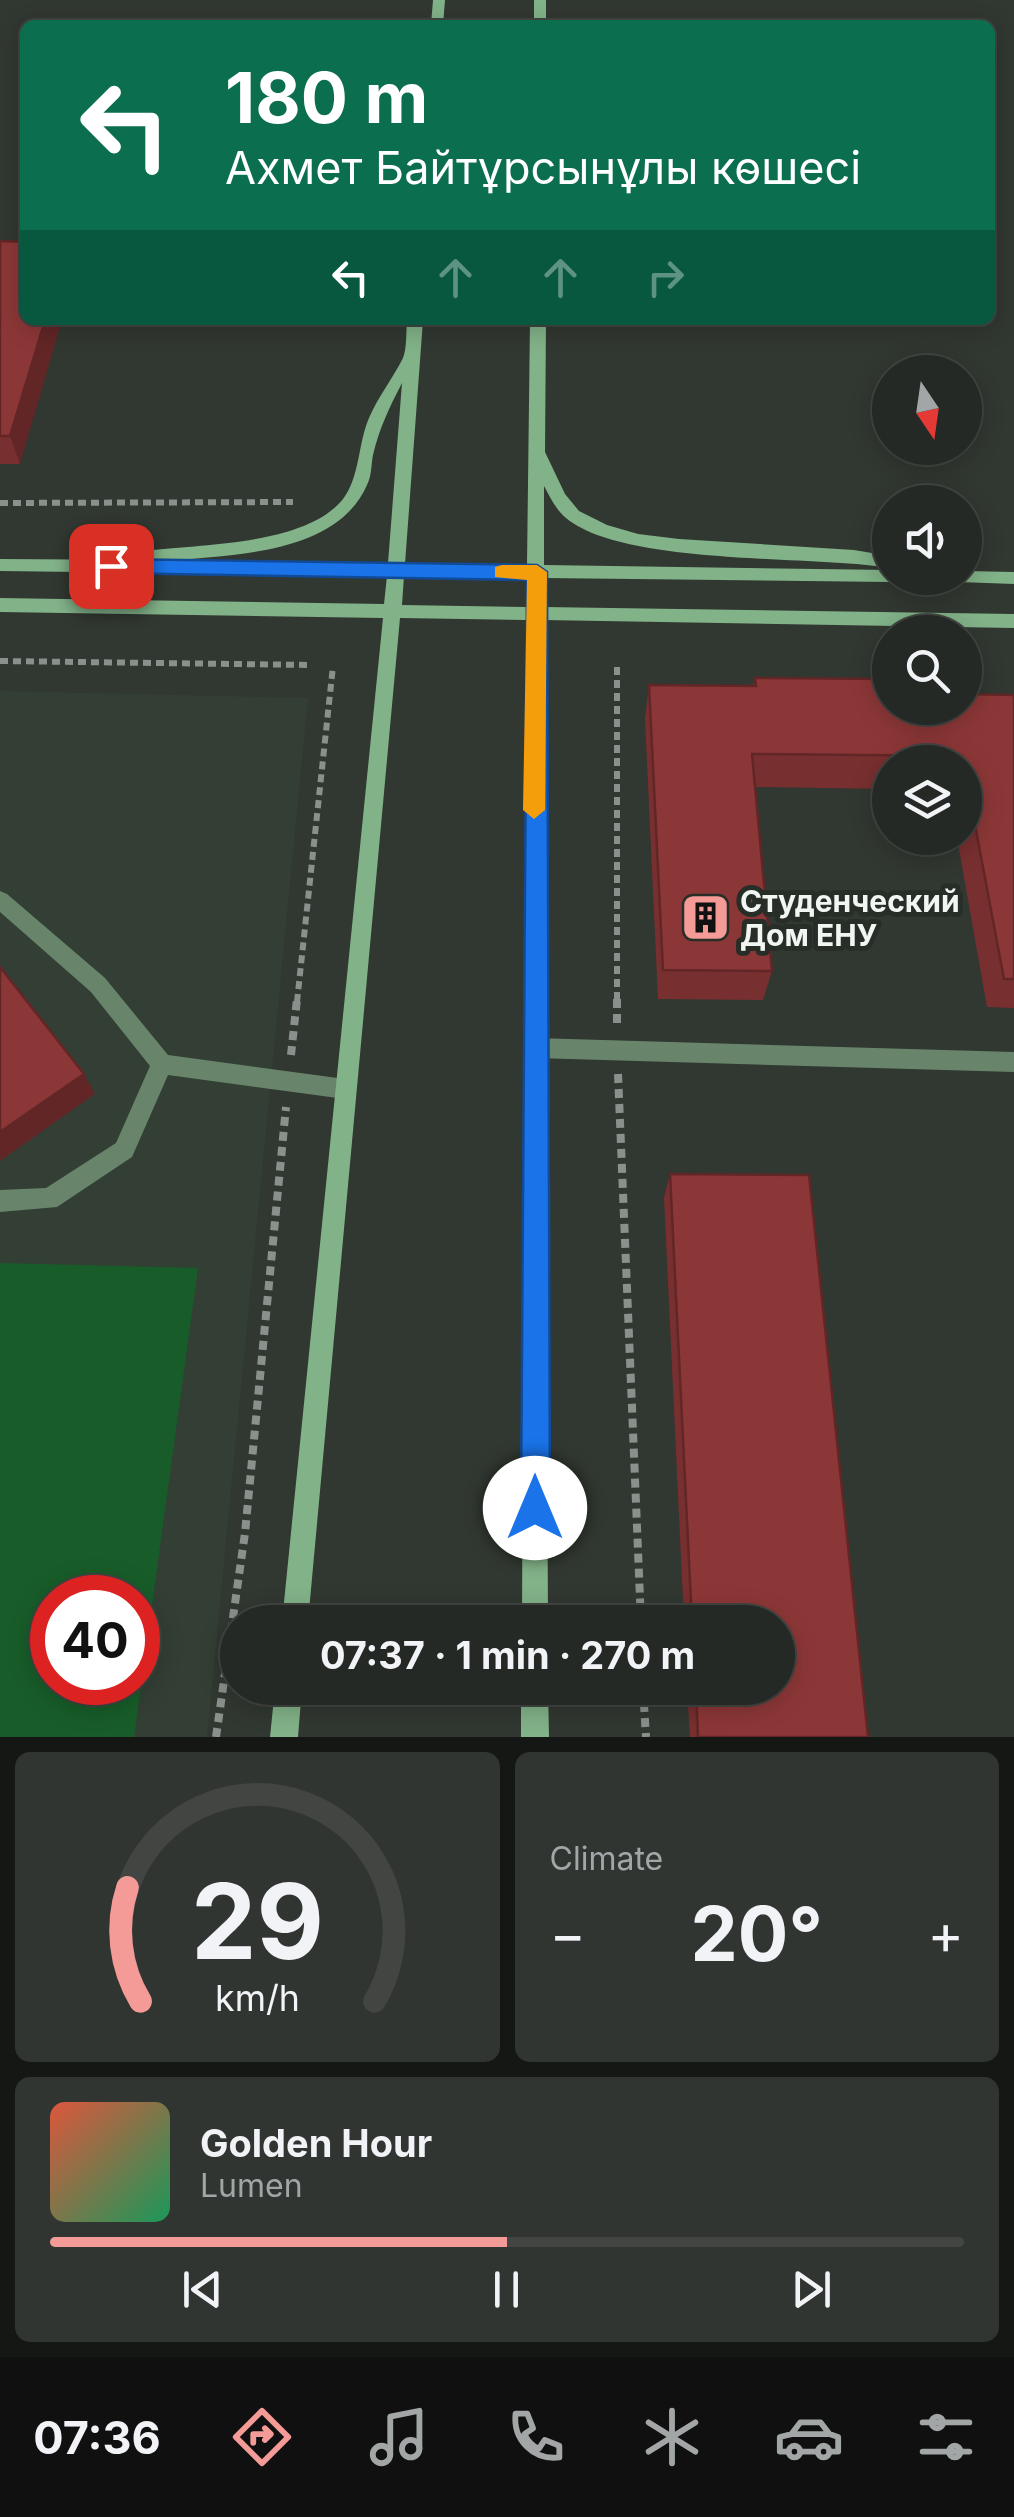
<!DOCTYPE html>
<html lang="en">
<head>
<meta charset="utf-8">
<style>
	:root { --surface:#252925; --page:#313532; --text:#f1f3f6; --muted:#a3a6a7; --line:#424542; --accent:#f59b97 }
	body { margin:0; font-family:Inter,sans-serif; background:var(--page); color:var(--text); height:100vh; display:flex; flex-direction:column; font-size:38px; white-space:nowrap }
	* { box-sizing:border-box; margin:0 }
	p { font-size:32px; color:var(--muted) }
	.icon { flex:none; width:55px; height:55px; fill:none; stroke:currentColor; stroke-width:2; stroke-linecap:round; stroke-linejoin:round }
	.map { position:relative; height:1737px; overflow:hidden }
	.details { display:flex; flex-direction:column; gap:15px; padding:15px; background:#141714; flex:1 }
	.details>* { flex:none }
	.top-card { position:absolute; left:20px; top:20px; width:975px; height:305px; border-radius:15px; box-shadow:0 5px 25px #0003,0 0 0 2px var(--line); background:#0b6e4f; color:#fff; overflow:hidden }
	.needle { width:65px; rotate:167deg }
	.fabs { position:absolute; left:872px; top:355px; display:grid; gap:20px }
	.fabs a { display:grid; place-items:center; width:110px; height:110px; border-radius:50%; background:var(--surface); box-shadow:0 5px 25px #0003,0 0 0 2px var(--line); font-size:50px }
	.speed { position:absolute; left:30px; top:1575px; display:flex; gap:20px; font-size:50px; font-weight:700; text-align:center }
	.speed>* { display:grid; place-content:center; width:130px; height:130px; border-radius:50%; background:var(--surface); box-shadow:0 5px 25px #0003,0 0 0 2px var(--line); line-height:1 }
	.speed .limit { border:15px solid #d22; background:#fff; color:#111 }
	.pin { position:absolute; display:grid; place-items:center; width:85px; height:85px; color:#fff; margin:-42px; border-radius:20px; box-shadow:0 5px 15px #0006 }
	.me { position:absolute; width:110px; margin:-55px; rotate:0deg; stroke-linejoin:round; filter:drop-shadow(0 0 8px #0008) }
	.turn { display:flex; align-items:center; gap:35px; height:210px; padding:0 40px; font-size:45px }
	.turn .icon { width:130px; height:130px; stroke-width:2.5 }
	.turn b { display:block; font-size:70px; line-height:85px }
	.lanes { display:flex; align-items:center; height:95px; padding:0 40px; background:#0003; justify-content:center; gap:50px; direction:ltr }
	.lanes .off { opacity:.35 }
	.big { font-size:75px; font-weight:700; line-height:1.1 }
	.details .widget { flex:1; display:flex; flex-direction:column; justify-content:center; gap:15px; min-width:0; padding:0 35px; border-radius:15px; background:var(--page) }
	.details .dial { align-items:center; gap:0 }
	.dial svg { height:260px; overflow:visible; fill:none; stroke:var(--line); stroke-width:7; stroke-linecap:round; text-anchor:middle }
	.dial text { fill:var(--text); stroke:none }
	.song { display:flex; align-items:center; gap:30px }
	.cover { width:120px; height:120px; border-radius:15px; background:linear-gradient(135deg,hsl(10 70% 55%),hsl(150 70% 35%)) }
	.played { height:10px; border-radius:5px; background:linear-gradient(90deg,var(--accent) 50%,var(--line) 50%) }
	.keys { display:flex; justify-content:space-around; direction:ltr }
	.heat { display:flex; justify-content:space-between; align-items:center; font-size:55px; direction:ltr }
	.details .tiles { flex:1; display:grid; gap:15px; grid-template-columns:1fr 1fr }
	.widget:last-child { grid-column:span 2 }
	.trip { position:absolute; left:220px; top:1605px; width:575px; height:100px; border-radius:50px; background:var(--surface); box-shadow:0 5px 25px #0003,0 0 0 2px var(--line); font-weight:700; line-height:100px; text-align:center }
	.tabs { display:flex; height:160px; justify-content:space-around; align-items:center; background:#0f100f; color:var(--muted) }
	.tabs .icon { width:70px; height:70px }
	.tabs .selected { color:var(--accent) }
	.tabs b { font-size:45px; color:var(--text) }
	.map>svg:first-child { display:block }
</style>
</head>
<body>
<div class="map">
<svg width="1014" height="1737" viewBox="0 0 1014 1737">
	<rect width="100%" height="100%" fill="#313731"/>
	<path fill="#333f34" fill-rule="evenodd" d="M0,691L308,698L207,1737H0ZM52,1598H138V1682H52Z"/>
	<path fill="#185d29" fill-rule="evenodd" d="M0,1263L198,1268L134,1737H0ZM52,1598H138V1682H52Z"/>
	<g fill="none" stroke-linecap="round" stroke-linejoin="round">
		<path stroke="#8a908b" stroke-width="6" stroke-dasharray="8 5" stroke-linecap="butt" d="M0,503L293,502
			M0,661L312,665
			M617,667V1002
			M297,1002L333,666"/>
		<path stroke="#8a908b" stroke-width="8" stroke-dasharray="9 6" stroke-linecap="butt" d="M617,999V1027
			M291,1055L297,999
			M618,1074L641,1622
			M643,1688L646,1737
			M216,1737L245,1533L286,1107"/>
		<path fill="#68856b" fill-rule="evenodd" d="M0,891L7,894L105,978L168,1055L345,1079L353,1082L356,1089L353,1096L345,1099L168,1075L132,1157L57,1207L0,1212V1190L46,1188L116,1143L150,1066L91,992L0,912Z
			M535,1038L1014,1052V1072L535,1058L527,1055L524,1048L527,1041Z"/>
		<path fill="#82b288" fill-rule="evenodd" d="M433,0H445L443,25H431Z
			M534,0H546V25H534Z
			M407,320H423L405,564L527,565L530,320H546L545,452L565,494L579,511L607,525L638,534L679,539L854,550L890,556V568C810,555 624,566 566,518C556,510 550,497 544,486V565L890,570V578H898L890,582L544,578V607L1014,614V628L543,620L548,1622H522L526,620L400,618L308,1622H282L383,618L0,612V598L384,604L387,576L0,571V559L147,560L144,556L153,550C207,544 307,544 343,499C360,477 358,443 369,418C378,397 393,378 403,358C407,348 406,332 407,320ZM402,383L388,563L168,561C234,554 336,555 367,485C372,475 371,465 373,455C379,429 390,406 402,383ZM404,576L526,578V607L402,605Z
			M965,571L1014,572V584L959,582L957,578H965Z
			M275,1688H302L298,1737H270Z
			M521,1688H548L549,1737H521Z"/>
	</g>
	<path fill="#782f2f" d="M0,241L20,464H0Z
		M755,678L890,708L1014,695V1008L987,1007L957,838H965V762H890V789L755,787L772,971L763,1000L658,999L645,719L649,685L753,686Z
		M670,1174L868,1737H690L687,1688H778V1622H684L664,1198Z"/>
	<path fill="#622626" d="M45,320H62L20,464L10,436Z
		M84,1074L95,1094L0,1161V1132Z"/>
	<path fill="#8c3737" stroke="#622626" stroke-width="2.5" d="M0,241L25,242V320H45L10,436H0Z
		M755,678L890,679V708H965V694L1014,695V979H1004L965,772V762H963L962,756L752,754L772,971L663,970L649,685L756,686Z
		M0,967L84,1074L0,1132Z
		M670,1174L809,1175L868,1737H698L696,1688H778V1622H692Z"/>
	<path fill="#1a73e8" stroke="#114b97" stroke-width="2.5" d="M111,559L537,565L547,572L550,1508L546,1518L535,1522L525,1518L521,1508L527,580L111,573L101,566Z"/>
	<path fill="#f59e0b" d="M502,565H537L547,572L545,810L534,819L523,810L527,580L495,577V567Z"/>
	<defs>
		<symbol id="building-square" viewBox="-11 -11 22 22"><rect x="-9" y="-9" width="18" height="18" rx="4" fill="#f59b97" stroke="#272d27"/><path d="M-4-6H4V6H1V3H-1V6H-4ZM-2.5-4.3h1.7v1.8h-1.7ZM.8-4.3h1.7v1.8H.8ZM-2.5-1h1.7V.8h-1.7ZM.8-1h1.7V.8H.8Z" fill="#111"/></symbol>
	</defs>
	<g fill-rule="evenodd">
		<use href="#building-square" x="678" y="890" width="55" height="55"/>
	</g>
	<g text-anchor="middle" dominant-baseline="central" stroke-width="10" stroke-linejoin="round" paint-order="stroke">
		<g font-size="30" font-weight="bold" fill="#f1f6f2" stroke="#272d27" text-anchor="start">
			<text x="740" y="901">Студенческий<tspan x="740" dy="34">Дом ЕНУ</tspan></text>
		</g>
	</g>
</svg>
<div class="fabs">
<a><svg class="needle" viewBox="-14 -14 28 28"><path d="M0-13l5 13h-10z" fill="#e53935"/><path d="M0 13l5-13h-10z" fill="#a3a6a7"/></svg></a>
<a><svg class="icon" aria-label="sound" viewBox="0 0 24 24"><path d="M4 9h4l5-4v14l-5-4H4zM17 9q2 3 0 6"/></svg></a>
<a><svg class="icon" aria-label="search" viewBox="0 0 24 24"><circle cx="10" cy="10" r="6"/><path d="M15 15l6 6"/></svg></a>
<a><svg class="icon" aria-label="layers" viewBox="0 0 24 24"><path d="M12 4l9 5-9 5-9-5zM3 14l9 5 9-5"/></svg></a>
</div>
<div class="speed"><div class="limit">40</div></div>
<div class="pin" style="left:111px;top:566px;background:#d93025"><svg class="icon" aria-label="arrive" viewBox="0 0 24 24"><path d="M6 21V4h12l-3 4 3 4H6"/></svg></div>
<svg class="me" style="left:535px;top:1508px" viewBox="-20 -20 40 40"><circle r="19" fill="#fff"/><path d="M0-13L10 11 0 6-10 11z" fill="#1a73e8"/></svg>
<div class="trip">07:37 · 1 min · 270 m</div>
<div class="top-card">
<div class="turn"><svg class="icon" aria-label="left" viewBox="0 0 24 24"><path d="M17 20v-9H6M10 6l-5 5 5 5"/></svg><div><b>180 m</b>Ахмет Байтұрсынұлы көшесі</div></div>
<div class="lanes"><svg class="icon" aria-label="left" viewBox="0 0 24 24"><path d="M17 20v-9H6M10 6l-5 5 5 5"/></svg><svg class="icon off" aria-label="ahead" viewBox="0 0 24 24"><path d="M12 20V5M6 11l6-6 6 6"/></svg><svg class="icon off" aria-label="ahead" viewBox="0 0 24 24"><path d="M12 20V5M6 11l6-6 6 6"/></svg><svg class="icon off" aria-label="right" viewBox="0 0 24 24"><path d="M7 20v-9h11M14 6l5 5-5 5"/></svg></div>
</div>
</div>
<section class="details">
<div class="tiles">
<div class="widget dial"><svg viewBox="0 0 100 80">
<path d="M14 69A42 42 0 1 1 86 69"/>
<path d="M14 69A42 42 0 0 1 10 34" stroke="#f59b97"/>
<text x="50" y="56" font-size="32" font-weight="700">29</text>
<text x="50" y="72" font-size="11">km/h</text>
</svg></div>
<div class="widget"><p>Climate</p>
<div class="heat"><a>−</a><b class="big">20°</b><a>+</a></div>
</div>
<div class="widget">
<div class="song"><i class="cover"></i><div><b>Golden Hour</b><p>Lumen</p></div></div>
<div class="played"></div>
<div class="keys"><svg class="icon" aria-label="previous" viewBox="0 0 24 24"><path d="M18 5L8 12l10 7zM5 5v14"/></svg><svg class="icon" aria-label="pause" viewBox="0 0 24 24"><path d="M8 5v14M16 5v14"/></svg><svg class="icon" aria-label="next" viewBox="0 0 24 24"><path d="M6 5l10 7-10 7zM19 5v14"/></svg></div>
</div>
</div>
</section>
<nav class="tabs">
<b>07:36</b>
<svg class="icon selected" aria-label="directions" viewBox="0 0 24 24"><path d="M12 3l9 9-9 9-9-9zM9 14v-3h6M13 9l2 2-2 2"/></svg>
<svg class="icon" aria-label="music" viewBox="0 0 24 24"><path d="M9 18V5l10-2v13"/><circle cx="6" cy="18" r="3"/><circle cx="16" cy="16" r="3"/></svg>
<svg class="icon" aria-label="phone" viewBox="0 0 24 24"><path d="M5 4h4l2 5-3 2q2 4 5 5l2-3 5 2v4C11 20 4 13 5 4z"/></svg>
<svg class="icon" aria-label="climate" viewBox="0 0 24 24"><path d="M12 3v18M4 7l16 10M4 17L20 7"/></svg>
<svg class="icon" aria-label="car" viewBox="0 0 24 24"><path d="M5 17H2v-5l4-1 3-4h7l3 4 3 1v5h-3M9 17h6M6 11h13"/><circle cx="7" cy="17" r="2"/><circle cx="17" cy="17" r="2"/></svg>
<svg class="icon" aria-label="filters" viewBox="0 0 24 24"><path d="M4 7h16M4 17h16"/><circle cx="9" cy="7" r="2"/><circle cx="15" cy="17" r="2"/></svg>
</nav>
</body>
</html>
